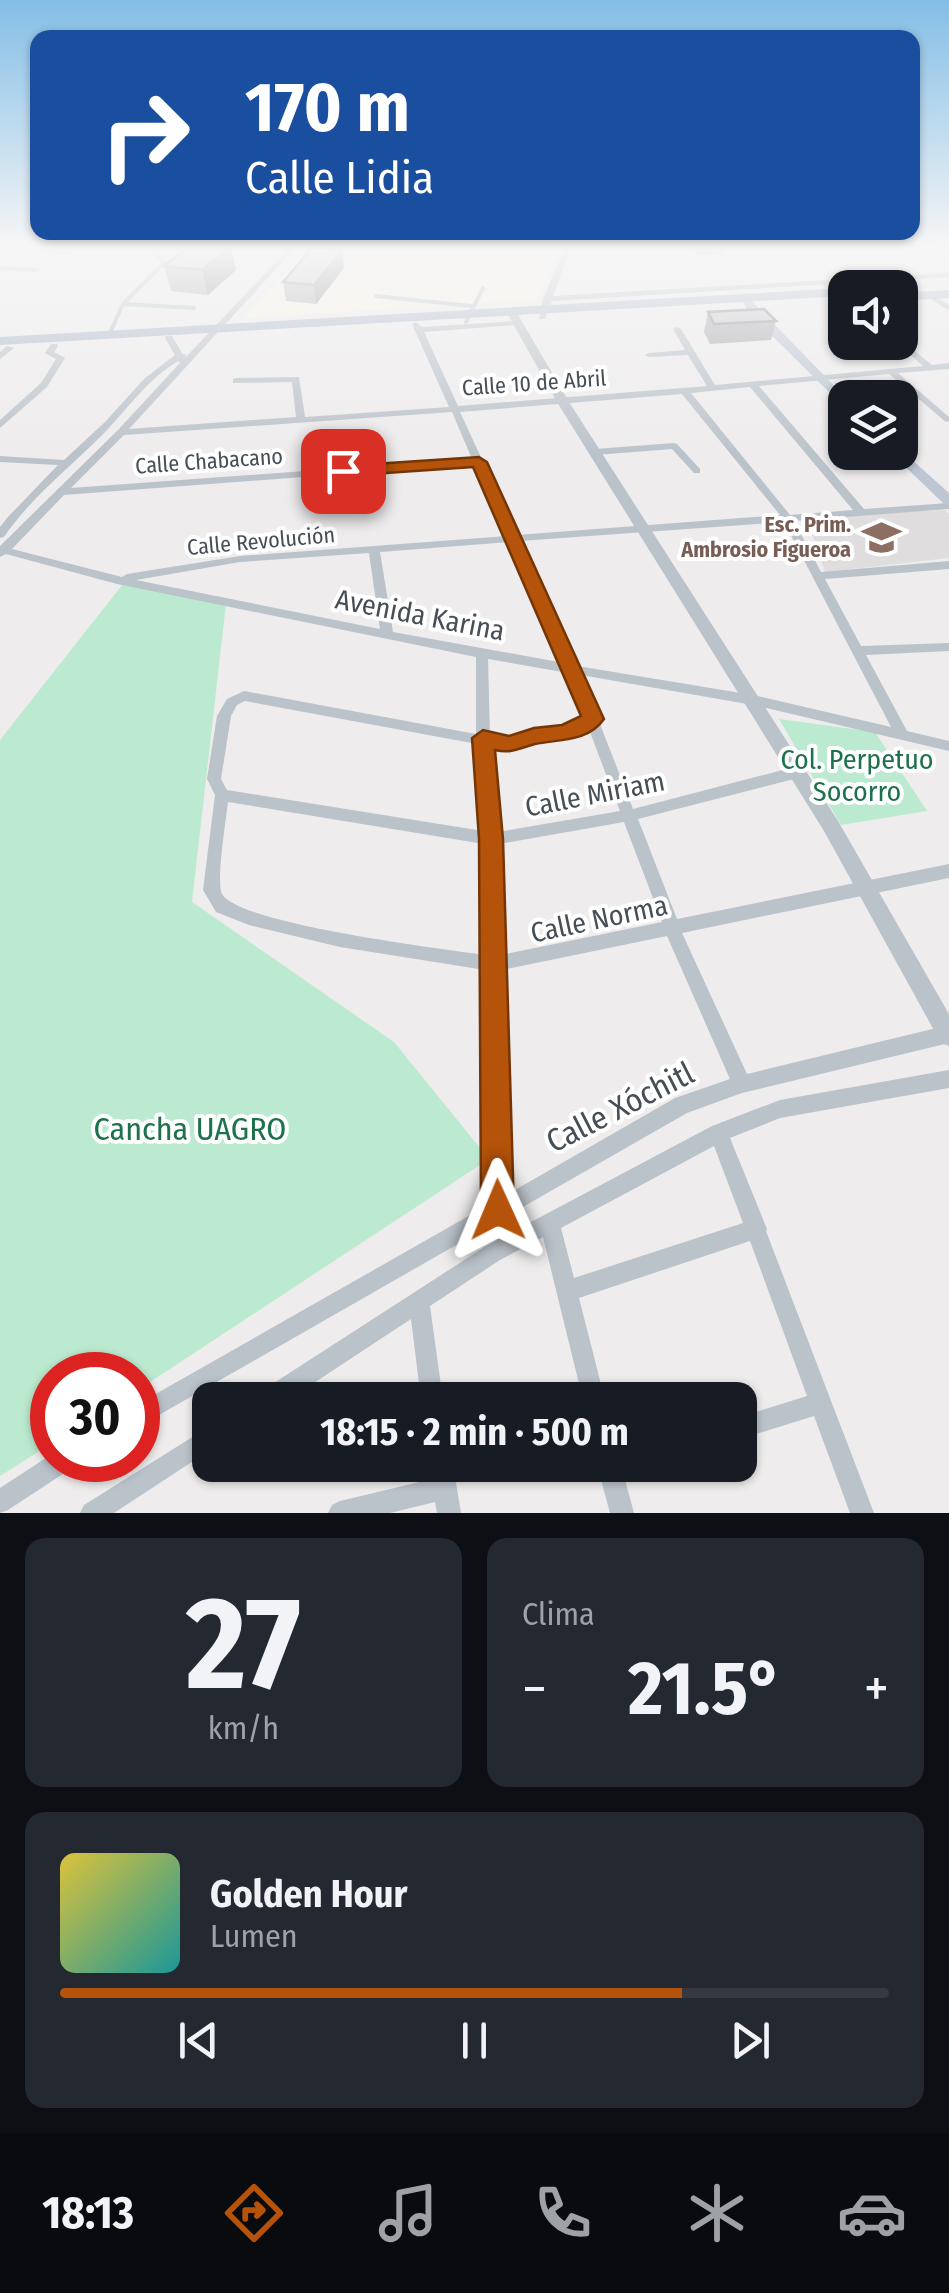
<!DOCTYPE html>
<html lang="es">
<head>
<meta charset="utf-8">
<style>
	:root { --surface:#171b24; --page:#242831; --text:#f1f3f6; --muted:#9ea1a6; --line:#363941; --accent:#b45309 }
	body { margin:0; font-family:"Fira Sans Condensed",sans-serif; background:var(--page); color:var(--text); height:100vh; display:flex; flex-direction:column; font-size:38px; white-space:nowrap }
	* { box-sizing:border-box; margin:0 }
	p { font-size:32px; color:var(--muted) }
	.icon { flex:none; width:55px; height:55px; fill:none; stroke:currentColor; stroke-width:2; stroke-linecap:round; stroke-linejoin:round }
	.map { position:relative; height:1513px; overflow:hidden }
	.drawer { display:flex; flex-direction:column; gap:25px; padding:25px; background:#0d0f14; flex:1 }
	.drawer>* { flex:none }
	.top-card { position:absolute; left:30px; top:30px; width:890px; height:210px; border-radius:20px; box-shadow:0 2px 8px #0004; background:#1a4fa0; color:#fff; overflow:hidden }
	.buttons { position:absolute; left:828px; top:270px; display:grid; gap:20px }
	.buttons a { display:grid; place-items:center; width:90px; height:90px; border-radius:20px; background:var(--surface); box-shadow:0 2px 8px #0004; font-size:50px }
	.speed { position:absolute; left:30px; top:1352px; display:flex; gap:20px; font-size:50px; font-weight:700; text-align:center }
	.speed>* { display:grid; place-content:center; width:130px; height:130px; border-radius:50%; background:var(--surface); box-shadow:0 2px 8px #0004; line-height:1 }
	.speed .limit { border:15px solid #d22; background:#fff; color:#111 }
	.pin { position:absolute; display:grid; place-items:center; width:85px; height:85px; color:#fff; margin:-42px; border-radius:20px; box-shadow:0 5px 15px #0006 }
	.me { position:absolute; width:110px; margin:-55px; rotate:359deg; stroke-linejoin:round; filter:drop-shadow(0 0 8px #0008) }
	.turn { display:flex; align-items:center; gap:35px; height:210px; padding:0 50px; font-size:45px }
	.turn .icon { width:130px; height:130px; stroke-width:2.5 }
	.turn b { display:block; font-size:70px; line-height:85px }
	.big { font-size:75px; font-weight:700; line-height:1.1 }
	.drawer .widget { flex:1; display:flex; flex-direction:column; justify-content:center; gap:15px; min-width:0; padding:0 35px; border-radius:20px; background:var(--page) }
	.drawer .dial { align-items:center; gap:0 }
	.dial b { font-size:130px; line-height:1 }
	.song { display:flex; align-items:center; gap:30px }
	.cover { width:120px; height:120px; border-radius:15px; background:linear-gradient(135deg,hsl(50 70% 55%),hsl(180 70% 35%)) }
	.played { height:10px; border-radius:5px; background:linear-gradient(90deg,var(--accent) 75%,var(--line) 75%) }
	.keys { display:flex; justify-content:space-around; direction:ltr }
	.heat { display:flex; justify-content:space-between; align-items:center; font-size:55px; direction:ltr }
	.drawer .tiles { flex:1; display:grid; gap:25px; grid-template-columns:1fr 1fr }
	.widget:last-child { grid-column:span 2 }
	.trip { position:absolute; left:192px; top:1382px; width:565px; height:100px; border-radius:20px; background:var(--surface); box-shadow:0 2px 8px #0004; font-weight:700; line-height:100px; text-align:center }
	.tabs { display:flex; height:160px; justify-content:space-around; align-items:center; background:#090b0e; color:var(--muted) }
	.tabs .icon { width:70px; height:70px }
	.tabs .selected { color:var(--accent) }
	.tabs b { font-size:45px; color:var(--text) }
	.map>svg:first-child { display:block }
</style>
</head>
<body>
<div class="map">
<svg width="949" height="1513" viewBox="0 0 949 1513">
	<rect width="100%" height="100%" fill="#eeecec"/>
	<path fill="#f9f4e5" d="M314,244H560L537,300L243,318Z"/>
	<path fill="#dfdddd" d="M945,510L949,514V558L825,572L806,516Z"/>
	<path fill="#bcead0" d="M123,584L226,604L192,902L394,1042L489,1159L138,1390V1375H52V1443L0,1476V740Z
		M779,719L875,732L927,811L841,825Z"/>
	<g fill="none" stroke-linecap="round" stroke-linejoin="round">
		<path stroke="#bbc3ca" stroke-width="4" d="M376,296L471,306
			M124,304L194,308
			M466,322L483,288
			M109,335L123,304L164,263L152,251V244"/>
		<path fill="#bbc3ca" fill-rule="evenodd" d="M293,244H299L129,429L296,417L292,382L233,383V379L236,378L299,377L305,417L449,407L412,324L416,322L422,327L517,321L521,323L517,325L424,332L458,406L707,386L688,355L649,357L645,355L649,353L685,350L673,329L677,327L681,329L715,385L923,366L897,343L900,342V339L932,365L949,363V369L898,373L949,417V421L946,422L889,374L759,386L864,509L949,503V509L794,521L821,572L949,561V569L825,579L861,646L949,643V651L866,655L907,731L949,741V751L753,705L581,675L633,809L798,766L803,768L805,772L803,776L798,778L638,819L677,919L949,864V878L682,933L747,1074L949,1025V1043L742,1093L687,1113L138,1427V1404L488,1205L485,970L340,947L249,925L216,912L203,890L215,795L207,779L217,716L227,699L244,691L476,734V657L117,584L6,554L0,557V546L118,430L180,363L178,361C149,378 129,407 106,431C71,467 33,495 4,537L0,538V527L7,518L58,465L0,462V456L64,460L105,422L144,379L175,355L165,338L166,336H172L182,353L186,355L185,358ZM750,387L853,510L790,515L691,393ZM682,394L780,515L517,535L460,412ZM452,412L472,459L71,488L124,435ZM475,464L507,536L240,556L127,574L122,577L12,549L64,495ZM784,522L891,727L753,695L577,666L520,541ZM510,542L564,663L393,632L380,552ZM369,553L380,629L136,580L240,562ZM488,659L568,673L585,717C564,728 560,727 538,731C516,734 514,741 490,736ZM245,701L477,744L483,831L227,790L221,779L231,716L237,705ZM588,727L620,811L498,832L490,747C518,752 516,744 540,741C561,737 568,738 588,727ZM228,802L484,844L485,955C443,949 239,924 222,894C216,882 226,820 228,802ZM624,822L662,922L501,955L499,844ZM667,936L730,1079L675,1098L508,1194L502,970Z
			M566,244H572L553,296L949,273V277L552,301L545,319H539L543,299Z
			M0,245L71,251L74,253L71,255L0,249Z
			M0,266L35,268L39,270L35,272L0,270Z
			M931,293L949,305V311L928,297L927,295Z
			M51,344H57L58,346L54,352L65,358L47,387L0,428V420L41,383L56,359L45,353Z
			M7,346L14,348L0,359V352Z
			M674,443L677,444L700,469V473H694L672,449L595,455L590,452L595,449Z
			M949,1070V1088L780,1118L730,1138L767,1229L766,1231L874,1513H850L814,1416L740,1439V1417L807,1396L750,1241L579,1298L605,1400H583L543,1237L500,1260L430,1306L443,1400H421L411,1319L288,1400H257L260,1392L486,1246L712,1126L780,1100ZM714,1146L743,1223L574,1278L561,1228Z
			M210,1426V1450L114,1513H80L84,1505Z
			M52,1454V1460H76L72,1468L8,1510L0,1513V1488Z
			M429,1465H453L461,1513H437L435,1502L390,1513H328L332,1505L340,1501L432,1479Z
			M597,1465H621L634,1513H610Z"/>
		<path fill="#bbc3ca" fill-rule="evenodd" d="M512,310L517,313L569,402L838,821L949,1014V1046L941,1043L824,831L557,402L507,313Z"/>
		<path fill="#bdc6d2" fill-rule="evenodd" d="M746,295L846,398L845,408L749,313L741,298Z
			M900,449L949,493V505L944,504L890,452H900Z"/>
		<path fill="#adbac9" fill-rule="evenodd" d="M845,288V296L0,345V337Z
			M949,290V298L900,301V293Z"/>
	</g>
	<path fill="#abacb1" d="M689,244H724L722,254L697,255Z
		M936,244H949V249L944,250Z
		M231,246L236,270L208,295L171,291L164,266Z
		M342,250L344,268L316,304L286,301L283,282Z
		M708,312L776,321L771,340L710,344L704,332Z"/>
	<path fill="#8b8c90" d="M231,246L236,270L208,295L202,270Z
		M342,250L344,268L316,304L314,285Z"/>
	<path fill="#c7c8ce" stroke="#8b8c90" stroke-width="2.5" d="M192,244H211L231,246L202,270L164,266Z
		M313,247L342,250L314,285L283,282Z
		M764,309L776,321L714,324L708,312Z"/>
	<linearGradient id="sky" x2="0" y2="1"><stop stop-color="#83bee6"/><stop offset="0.54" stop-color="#f7f6f6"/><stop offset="1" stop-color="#f7f6f6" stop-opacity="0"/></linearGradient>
	<rect width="949" height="455" fill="url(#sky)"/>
	<path fill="#b45309" stroke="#753606" stroke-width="2.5" d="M479,457L487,462L604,719C588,742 560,739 535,744C519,748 512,754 495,750L503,839L514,1210L509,1221L498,1226L486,1221L481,1210L479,839L472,738L483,730L509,736L534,728L562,725L581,716L473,467L343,476L335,471L343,466Z"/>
	<defs>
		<symbol id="school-bare" viewBox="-9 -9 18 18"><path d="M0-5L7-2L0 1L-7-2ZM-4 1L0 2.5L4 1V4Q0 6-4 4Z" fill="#8d6e63" stroke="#fff" stroke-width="2.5" paint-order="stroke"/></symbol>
	</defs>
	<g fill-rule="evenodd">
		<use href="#school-bare" x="854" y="510" width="55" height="55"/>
	</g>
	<g text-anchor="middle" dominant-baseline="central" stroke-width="8" stroke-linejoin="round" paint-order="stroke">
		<g font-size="22" fill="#464e57" stroke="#fff">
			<text transform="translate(534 383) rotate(-4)">Calle 10 de Abril</text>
			<text transform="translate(209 461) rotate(-4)">Calle Chabacano</text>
			<text transform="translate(261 541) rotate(-5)">Calle Revolución</text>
		</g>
		<g font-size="22" font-weight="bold" fill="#785e54" stroke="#fff" text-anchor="end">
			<text x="851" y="524">Esc. Prim.<tspan x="851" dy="25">Ambrosio Figueroa</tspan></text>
		</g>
		<g font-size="28" fill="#464e57" stroke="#fff">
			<text transform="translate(420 615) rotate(11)">Avenida Karina</text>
			<text transform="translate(595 794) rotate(-11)">Calle Miriam</text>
			<text transform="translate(599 919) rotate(-12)">Calle Norma</text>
		</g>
		<g font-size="28" fill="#1d724b" stroke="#fff">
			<text x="857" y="759">Col. Perpetuo<tspan x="857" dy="32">Socorro</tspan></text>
		</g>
		<g font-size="32" fill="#464e57" stroke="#fff">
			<text transform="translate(620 1107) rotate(-27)">Calle Xóchitl</text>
		</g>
		<g font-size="32" fill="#1d724b" stroke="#fff">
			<text x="190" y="1129">Cancha UAGRO</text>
		</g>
	</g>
</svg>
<div class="buttons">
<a><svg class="icon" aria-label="sound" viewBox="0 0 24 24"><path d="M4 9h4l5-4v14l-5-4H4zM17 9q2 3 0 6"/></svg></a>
<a><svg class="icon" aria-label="layers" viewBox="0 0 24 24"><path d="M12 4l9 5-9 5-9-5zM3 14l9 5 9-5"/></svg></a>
</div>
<div class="speed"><div class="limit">30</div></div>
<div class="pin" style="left:343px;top:471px;background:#d93025"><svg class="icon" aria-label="arrive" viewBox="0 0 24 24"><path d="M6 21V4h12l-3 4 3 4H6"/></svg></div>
<svg class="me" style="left:498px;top:1210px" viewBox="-20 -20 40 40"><path d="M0-17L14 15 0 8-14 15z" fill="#b45309" stroke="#fff" stroke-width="4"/></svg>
<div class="trip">18:15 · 2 min · 500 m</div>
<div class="top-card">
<div class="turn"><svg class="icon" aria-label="right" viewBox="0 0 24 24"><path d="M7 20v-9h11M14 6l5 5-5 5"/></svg><div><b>170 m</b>Calle Lidia</div></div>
</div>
</div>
<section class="drawer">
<div class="tiles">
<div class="widget dial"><b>27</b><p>km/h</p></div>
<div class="widget"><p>Clima</p>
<div class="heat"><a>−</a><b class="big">21.5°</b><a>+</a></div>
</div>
<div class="widget">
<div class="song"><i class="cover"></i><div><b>Golden Hour</b><p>Lumen</p></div></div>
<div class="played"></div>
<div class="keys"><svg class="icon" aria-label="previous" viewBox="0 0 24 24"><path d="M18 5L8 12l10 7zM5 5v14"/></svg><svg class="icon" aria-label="pause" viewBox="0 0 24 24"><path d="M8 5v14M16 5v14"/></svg><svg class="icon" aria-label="next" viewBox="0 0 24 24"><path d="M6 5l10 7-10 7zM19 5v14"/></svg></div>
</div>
</div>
</section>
<nav class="tabs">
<b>18:13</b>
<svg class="icon selected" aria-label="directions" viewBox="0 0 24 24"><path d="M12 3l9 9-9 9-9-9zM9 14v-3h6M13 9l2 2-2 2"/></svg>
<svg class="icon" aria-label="music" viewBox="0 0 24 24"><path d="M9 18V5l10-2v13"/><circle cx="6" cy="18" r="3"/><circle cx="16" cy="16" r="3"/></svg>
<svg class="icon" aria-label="phone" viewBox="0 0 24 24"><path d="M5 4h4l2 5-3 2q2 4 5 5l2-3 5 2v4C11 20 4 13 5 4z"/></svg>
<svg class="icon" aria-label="climate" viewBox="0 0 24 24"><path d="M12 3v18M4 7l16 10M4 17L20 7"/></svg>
<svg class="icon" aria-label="car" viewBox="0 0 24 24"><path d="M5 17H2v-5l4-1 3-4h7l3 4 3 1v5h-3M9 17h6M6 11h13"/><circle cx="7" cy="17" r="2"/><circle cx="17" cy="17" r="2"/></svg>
</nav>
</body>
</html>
